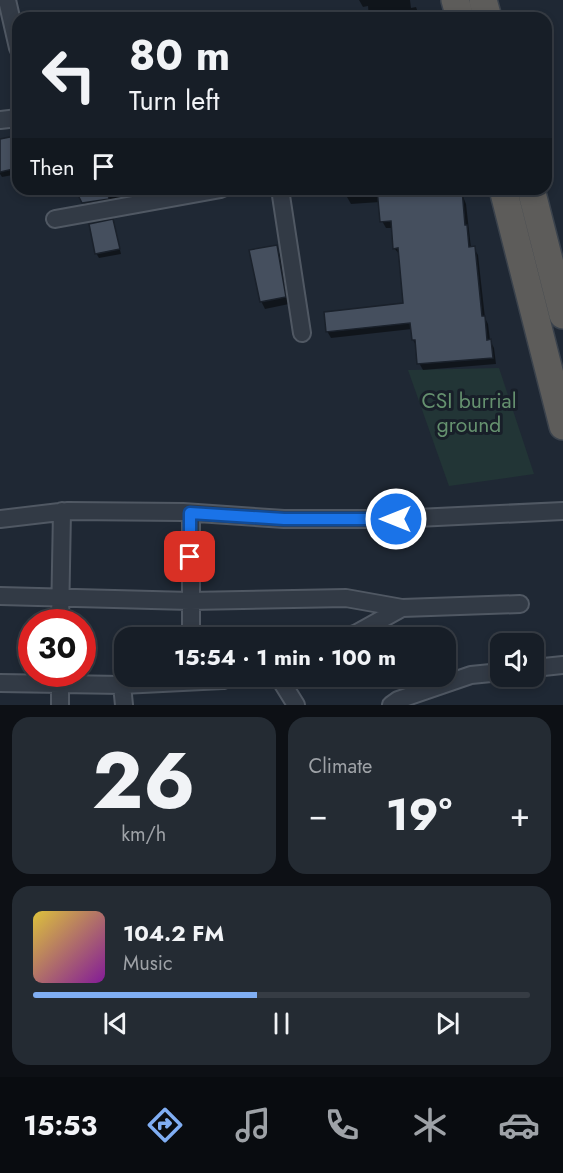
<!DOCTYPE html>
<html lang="en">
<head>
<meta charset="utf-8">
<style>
	:root { --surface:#171e27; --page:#242b33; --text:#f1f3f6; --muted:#9ea2a7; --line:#363c44; --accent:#80aef3 }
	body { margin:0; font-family:Jost,sans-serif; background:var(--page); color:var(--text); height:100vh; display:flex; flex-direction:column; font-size:22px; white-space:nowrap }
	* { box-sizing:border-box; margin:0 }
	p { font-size:20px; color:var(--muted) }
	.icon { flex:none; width:33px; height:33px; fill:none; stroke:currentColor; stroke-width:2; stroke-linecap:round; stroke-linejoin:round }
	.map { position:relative; height:705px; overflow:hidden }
	.sheet { display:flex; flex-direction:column; gap:12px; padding:12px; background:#0d1015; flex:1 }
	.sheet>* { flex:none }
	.hud { position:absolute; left:12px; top:12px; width:540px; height:183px; border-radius:18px; box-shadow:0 3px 9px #0003,0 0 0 2px var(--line); background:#171e27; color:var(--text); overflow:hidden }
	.tools { position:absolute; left:490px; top:633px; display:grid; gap:12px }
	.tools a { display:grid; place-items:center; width:54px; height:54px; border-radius:12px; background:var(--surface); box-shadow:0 3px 9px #0003,0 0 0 2px var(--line); font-size:30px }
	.speed { position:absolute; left:18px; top:609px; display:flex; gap:12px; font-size:30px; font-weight:700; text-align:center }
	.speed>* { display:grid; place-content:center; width:78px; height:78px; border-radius:50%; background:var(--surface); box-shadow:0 3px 9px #0003,0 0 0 2px var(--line); line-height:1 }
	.speed .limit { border:9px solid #d22; background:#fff; color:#111 }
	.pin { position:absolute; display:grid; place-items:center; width:51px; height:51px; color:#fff; margin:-26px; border-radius:12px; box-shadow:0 3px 9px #0006 }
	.me { position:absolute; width:66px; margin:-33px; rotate:270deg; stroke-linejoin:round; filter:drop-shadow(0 0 4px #0008) }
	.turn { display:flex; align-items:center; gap:21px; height:126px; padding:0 18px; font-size:27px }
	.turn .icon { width:78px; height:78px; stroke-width:2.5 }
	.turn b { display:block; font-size:42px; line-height:51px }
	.then { display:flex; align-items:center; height:57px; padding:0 18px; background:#0003; gap:12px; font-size:22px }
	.big { font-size:45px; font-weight:700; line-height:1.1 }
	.sheet .tile { flex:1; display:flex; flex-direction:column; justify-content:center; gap:9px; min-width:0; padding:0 21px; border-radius:18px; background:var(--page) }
	.sheet .dial { align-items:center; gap:0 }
	.dial b { font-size:78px; line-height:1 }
	.song { display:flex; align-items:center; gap:18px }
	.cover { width:72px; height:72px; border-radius:9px; background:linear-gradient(135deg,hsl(50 70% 55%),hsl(290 70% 35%)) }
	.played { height:6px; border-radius:3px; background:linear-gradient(90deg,var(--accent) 45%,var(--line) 45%) }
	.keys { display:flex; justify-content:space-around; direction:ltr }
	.heat { display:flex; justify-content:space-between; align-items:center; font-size:33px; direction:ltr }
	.sheet .tiles { flex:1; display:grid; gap:12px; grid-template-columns:1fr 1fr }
	.tile:last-child { grid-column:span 2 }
	.trip { position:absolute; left:114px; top:627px; width:342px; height:60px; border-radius:18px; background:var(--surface); box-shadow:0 3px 9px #0003,0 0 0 2px var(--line); font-weight:700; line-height:60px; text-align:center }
	.dock { display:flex; height:96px; justify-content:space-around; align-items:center; background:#090c10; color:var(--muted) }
	.dock .icon { width:42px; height:42px }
	.dock .active { color:var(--accent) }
	.dock b { font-size:27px; color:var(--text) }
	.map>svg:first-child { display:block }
</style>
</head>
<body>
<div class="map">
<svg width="563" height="705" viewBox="0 0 563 705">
	<rect width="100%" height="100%" fill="#1f2834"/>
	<path fill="#223536" d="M499,368L534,474L449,486L408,370Z"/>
	<path fill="#0007" d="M359,0H410L411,8L416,7L420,18H369L368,6L363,7Z
		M18,137V174L2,177L0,174V141Z
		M76,189H183L148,197L146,192L110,200L111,204L86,208Z
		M346,189H460L466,204L471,248H474L478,255L485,318L488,324L490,340L494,348L496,364L423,370L419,363L417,347L413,340L412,329L331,338L327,331L405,305L400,255L394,248L393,228H386L382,221L380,202L351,204L347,197Z
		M113,221L121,254L99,258L96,253Z
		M276,247L280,254L289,304L265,309L261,301Z"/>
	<path fill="#454f5e" stroke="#1a212b" stroke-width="1.5" d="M15,136L18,149V168L0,172V139Z
		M75,189H107L109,199L82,203Z
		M377,189H462L465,225H467L469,247L475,246L482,316H485L487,340L491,339L493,358L417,364L415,340H412L410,323L326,332L324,312L403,303L398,248L393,249L391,221L380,222Z
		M113,219L120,249L95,254L89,224Z
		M277,245L286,297L260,302L249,250Z"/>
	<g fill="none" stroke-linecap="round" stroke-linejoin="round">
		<defs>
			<path id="minor" d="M7,0L18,48
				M0,120L18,118
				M280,189L302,333
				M55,219L221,189
				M191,513V638
				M0,519L68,511L183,512L284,519H396L563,511
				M0,596L190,601L346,598L402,608
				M60,622L62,511
				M345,638L357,633L402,608L520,604
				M534,668L563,665
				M60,674V705
				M278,676L296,705
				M0,683L122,685L124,705
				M122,685L223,680L234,676
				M391,705L398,700L471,675L501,672"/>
			<path id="trunk" d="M455,0L460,18
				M483,0L488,18
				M503,189L563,426
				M531,189L563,315"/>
		</defs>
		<use href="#minor" stroke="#505863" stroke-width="20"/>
		<use href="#trunk" stroke="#3a424c" stroke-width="30"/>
		<use href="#minor" stroke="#323a45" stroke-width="16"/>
		<use href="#trunk" stroke="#5d5c5a" stroke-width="27"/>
	</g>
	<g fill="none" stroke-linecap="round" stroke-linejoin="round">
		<defs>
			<path id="route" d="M190,557V513L284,519H396"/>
		</defs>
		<use href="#route" stroke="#114b97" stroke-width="15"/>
		<use href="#route" stroke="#1a73e8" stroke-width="10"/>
	</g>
	<g text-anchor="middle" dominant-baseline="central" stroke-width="6" stroke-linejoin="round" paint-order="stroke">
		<g font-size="21" fill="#65916f" stroke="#181f29">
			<text x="469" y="401">CSI burrial<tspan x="469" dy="24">ground</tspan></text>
		</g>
	</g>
</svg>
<div class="tools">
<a><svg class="icon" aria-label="sound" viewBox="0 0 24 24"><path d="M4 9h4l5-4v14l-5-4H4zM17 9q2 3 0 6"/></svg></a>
</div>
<div class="speed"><div class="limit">30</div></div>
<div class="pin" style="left:190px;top:557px;background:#d93025"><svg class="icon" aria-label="arrive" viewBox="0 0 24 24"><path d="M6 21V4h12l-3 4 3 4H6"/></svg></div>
<svg class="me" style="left:396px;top:519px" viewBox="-20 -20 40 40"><circle r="17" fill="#1a73e8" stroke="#fff" stroke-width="3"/><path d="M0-11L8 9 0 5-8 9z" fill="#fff"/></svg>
<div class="trip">15:54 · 1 min · 100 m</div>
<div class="hud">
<div class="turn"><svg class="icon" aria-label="left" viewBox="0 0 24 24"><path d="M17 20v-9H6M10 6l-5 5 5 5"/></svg><div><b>80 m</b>Turn left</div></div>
<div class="then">Then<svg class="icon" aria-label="arrive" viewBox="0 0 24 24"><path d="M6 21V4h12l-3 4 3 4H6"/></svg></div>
</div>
</div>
<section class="sheet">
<div class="tiles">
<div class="tile dial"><b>26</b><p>km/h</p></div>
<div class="tile"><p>Climate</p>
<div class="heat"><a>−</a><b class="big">19°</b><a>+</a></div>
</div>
<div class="tile">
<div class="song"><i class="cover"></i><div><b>104.2 FM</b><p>Music</p></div></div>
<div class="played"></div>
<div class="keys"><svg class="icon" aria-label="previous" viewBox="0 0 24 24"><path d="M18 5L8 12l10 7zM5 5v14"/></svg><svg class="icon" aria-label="pause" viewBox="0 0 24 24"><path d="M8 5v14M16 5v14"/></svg><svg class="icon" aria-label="next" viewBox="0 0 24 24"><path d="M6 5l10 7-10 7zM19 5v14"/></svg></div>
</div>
</div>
</section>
<nav class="dock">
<b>15:53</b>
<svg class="icon active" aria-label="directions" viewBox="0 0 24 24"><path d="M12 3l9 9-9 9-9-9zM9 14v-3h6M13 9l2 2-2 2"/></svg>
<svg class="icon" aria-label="music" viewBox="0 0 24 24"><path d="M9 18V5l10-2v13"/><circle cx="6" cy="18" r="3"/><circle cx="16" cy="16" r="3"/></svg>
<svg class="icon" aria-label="phone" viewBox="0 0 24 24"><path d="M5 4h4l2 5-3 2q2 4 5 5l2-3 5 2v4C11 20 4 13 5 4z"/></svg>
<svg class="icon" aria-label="climate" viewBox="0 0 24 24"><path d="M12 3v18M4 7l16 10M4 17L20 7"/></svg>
<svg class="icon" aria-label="car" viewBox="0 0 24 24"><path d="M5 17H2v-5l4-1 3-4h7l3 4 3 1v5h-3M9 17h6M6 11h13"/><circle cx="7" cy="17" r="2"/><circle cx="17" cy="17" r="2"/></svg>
</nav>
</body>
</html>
